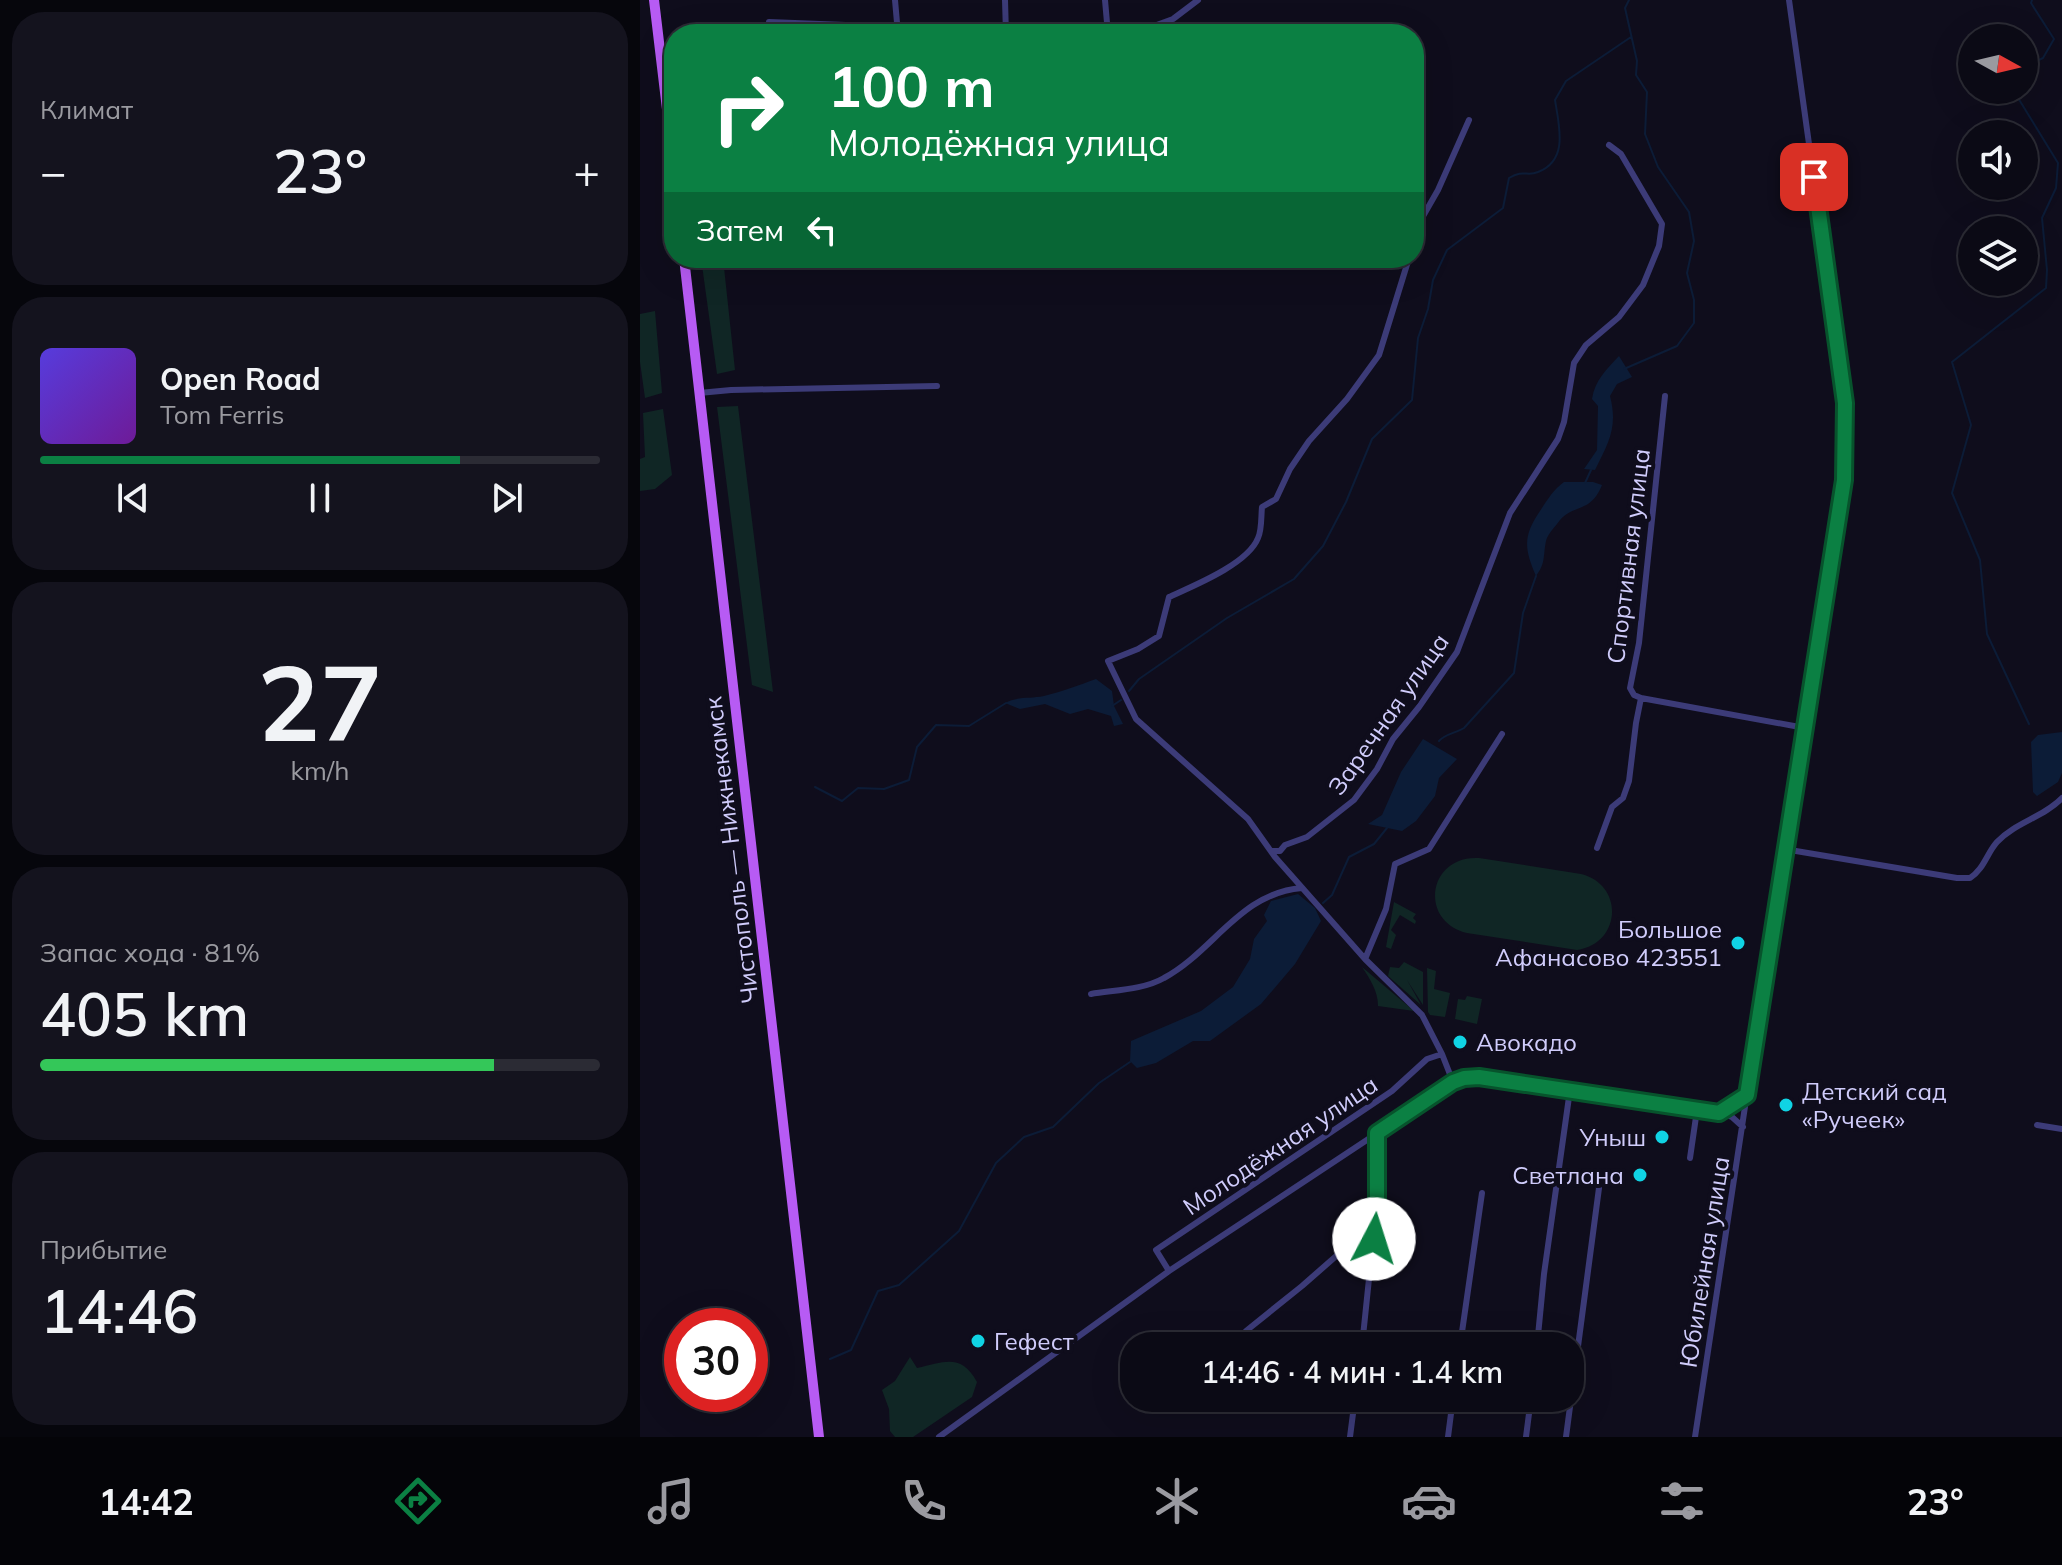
<!DOCTYPE html>
<html lang="ru">
<head>
<meta charset="utf-8">
<style>
	:root { --surface:#0b0a15; --page:#14131e; --text:#f1f3f6; --muted:#9a9aa0; --line:#2b2b34; --accent:#0b8043 }
	body { margin:0; font-family:Mulish,sans-serif; background:var(--page); color:var(--text); height:100vh; display:flex; flex-direction:column; font-size:30px; white-space:nowrap }
	* { box-sizing:border-box; margin:0 }
	p { font-size:26px; color:var(--muted) }
	.icon { flex:none; width:44px; height:44px; fill:none; stroke:currentColor; stroke-width:2; stroke-linecap:round; stroke-linejoin:round }
	.map { position:relative; flex:1; overflow:hidden }
	.drawer { display:flex; flex-direction:column; gap:12px; padding:12px; background:#06060c; width:640px }
	.drawer>* { flex:none }
	.hud { position:absolute; left:24px; top:24px; width:760px; height:244px; border-radius:32px; box-shadow:0 8px 32px #0002,0 0 0 2px var(--line); background:#0b8043; color:#fff; overflow:hidden }
	.needle { width:52px; rotate:98deg }
	.buttons { position:absolute; left:1318px; top:24px; display:grid; gap:16px }
	.buttons a { display:grid; place-items:center; width:80px; height:80px; border-radius:50%; background:var(--surface); box-shadow:0 8px 32px #0002,0 0 0 2px var(--line); font-size:40px }
	.speed { position:absolute; left:24px; top:1308px; display:flex; gap:16px; font-size:40px; font-weight:700; text-align:center }
	.speed>* { display:grid; place-content:center; width:104px; height:104px; border-radius:50%; background:var(--surface); box-shadow:0 8px 32px #0002,0 0 0 2px var(--line); line-height:1 }
	.speed .limit { border:12px solid #d22; background:#fff; color:#111 }
	.pin { position:absolute; display:grid; place-items:center; width:68px; height:68px; color:#fff; margin:-34px; border-radius:16px; box-shadow:0 4px 12px #0006 }
	.me { position:absolute; width:88px; margin:-44px; rotate:5deg; stroke-linejoin:round; filter:drop-shadow(0 0 6px #0008) }
	.turn { display:flex; align-items:center; gap:28px; height:168px; padding:0 32px; font-size:36px }
	.turn .icon { width:104px; height:104px; stroke-width:2.5 }
	.turn b { display:block; font-size:56px; line-height:68px }
	.then { display:flex; align-items:center; height:76px; padding:0 32px; background:#0003; gap:16px; font-size:30px }
	.big { font-size:60px; font-weight:600; line-height:1.1 }
	.drawer .tile { flex:1; display:flex; flex-direction:column; justify-content:center; gap:12px; min-width:0; padding:0 28px; border-radius:32px; background:var(--page) }
	.drawer .dial { align-items:center; gap:0 }
	.dial b { font-size:104px; line-height:1 }
	.song { display:flex; align-items:center; gap:24px }
	.cover { width:96px; height:96px; border-radius:12px; background:linear-gradient(135deg,hsl(250 70% 55%),hsl(280 70% 35%)) }
	.played { height:8px; border-radius:4px; background:linear-gradient(90deg,var(--accent) 75%,var(--line) 75%) }
	.keys { display:flex; justify-content:space-around; direction:ltr }
	.heat { display:flex; justify-content:space-between; align-items:center; font-size:44px; direction:ltr }
	.charge { height:12px; border-radius:6px; background:linear-gradient(90deg,#34c759 81%,var(--line) 0) }
	.trip { position:absolute; left:480px; top:1332px; width:464px; height:80px; border-radius:32px; background:var(--surface); box-shadow:0 8px 32px #0002,0 0 0 2px var(--line); font-weight:600; line-height:80px; text-align:center }
	.dock { display:flex; height:128px; justify-content:space-around; align-items:center; background:#040408; color:var(--muted) }
	.dock .icon { width:56px; height:56px }
	.dock .on { color:var(--accent) }
	.dock b { font-size:36px; color:var(--text) }
	main { display:flex; flex:1; min-height:0 }
	.map>svg:first-child { display:block }
</style>
</head>
<body>
<main>
<section class="drawer">
<div class="tile"><p>Климат</p>
<div class="heat"><a>−</a><b class="big">23°</b><a>+</a></div>
</div>
<div class="tile">
<div class="song"><i class="cover"></i><div><b>Open Road</b><p>Tom Ferris</p></div></div>
<div class="played"></div>
<div class="keys"><svg class="icon" aria-label="previous" viewBox="0 0 24 24"><path d="M18 5L8 12l10 7zM5 5v14"/></svg><svg class="icon" aria-label="pause" viewBox="0 0 24 24"><path d="M8 5v14M16 5v14"/></svg><svg class="icon" aria-label="next" viewBox="0 0 24 24"><path d="M6 5l10 7-10 7zM19 5v14"/></svg></div>
</div>
<div class="tile dial"><b>27</b><p>km/h</p></div>
<div class="tile"><p>Запас хода · 81%</p><b class="big">405 km</b><div class="charge"></div></div>
<div class="tile"><p>Прибытие</p><b class="big">14:46</b></div>
</section>
<div class="map">
<svg width="1422" height="1437" viewBox="0 0 1422 1437">
	<rect width="100%" height="100%" fill="#0f0d1c"/>
	<path fill="#102625" d="M61,258H83L95,370L77,374Z
		M15,311L22,393L5,398L0,362V314Z
		M98,406L133,692L112,685L77,407Z
		M23,409L32,475L15,489L0,491V459L5,457L3,413Z
		M839,858L941,874C985,885 981,944 937,950L827,933C778,921 788,855 839,858Z
		M754,902L776,914L773,918L776,921L775,924L760,915L751,930L756,935L751,949L746,947Z
		M764,962L783,972V1005L767,980L781,1005L748,976L750,967L759,968Z
		M722,967L774,1011L738,1006C738,991 730,979 722,967Z
		M787,968L796,971L794,989L810,993L805,1017L790,1015L788,1012Z
		M827,996L842,999L837,1024L815,1019L818,999L825,1000Z
		M270,1357L277,1368C305,1362 321,1353 337,1382L332,1397L273,1437H255L250,1431L249,1409L242,1390L255,1381Z"/>
	<path fill="#0c1c37" d="M979,356L992,377L977,384L970,396C978,427 969,442 955,470L944,469L957,450L958,406L952,399C955,380 966,370 979,356Z
		M924,482H953L962,485C951,513 934,504 920,520C916,526 908,533 906,541C903,555 906,563 896,576C884,548 883,536 900,511C908,499 913,490 924,482Z
		M456,679L472,691L474,706L483,724L474,726L471,716L448,709L430,714L405,704L380,709L365,703C378,696 390,699 404,696C421,692 439,685 456,679Z
		M1422,732V773L1418,782L1397,796L1393,792L1391,742L1398,735Z
		M783,739L817,759L799,778L795,796L776,821L762,831L728,824L742,815L761,772Z
		M658,894L675,908L681,921L655,964L621,1004L570,1041H553L516,1063L497,1068L490,1061L491,1041L561,1011L593,987L610,959L614,939L627,921L624,915L631,901Z"/>
	<g fill="none" stroke-linecap="round" stroke-linejoin="round">
		<path stroke="#0c1c37" stroke-width="2" d="M1384,67L1403,58L1414,39L1391,3L1392,0
			M1376,90L1375,93L1418,163L1416,188L1402,218L1407,270L1406,288L1312,362L1331,425L1312,493L1340,560L1347,634L1389,724
			M984,369L1037,346L1054,323V300L1047,273L1054,241L1049,212L1018,167L1005,134L1007,92L996,75L997,61L985,8L989,0
			M945,483L951,470
			M489,691L499,679L587,618L654,579L683,546L706,502L732,439L772,400L778,338L788,309L793,280L807,250L863,208L869,178C884,169 887,177 898,172C929,160 919,126 915,100L926,81L991,37
			M472,706L481,700
			M799,741C805,734 816,733 824,728L874,673L883,613L896,576
			M175,787L202,801L218,788L244,789L269,780L277,747L296,725L329,726L366,703
			M683,903L692,895L709,857L734,844L747,828
			M190,1359L211,1350L238,1291L259,1285L319,1231L356,1163L384,1137L413,1127L459,1083L490,1062"/>
		<path stroke="#3c3b78" stroke-width="6" d="M255,0L258,34
			M365,0L366,34
			M465,0L468,34
			M129,22L257,27
			M492,34L533,19L558,0
			M774,232L798,190L829,120
			M769,258L739,355L707,399L669,441L650,469L636,499L622,507C621,516 622,530 618,538C608,564 553,586 529,597L519,636L498,649L468,661L496,719L608,819L635,857L725,959L782,1015L802,1054L813,1082
			M59,393L91,390L297,386
			M1025,396L999,643L990,688L994,695L1001,698L1165,728
			M957,848L972,807L983,798L989,781L996,723L1001,698
			M1144,849L1317,878H1330C1344,869 1347,853 1357,842C1376,822 1404,817 1422,798
			M632,851H640L645,845L667,837L714,800L737,769L753,739L779,707L817,652L870,513L918,439L924,422L934,363L946,345L979,317L1003,285L1019,246L1022,224L981,154L969,145
			M725,959L746,909L755,864L789,849L862,734
			M451,994C474,990 503,990 524,978C574,951 600,893 662,888
			M1079,1113L1092,1117L1103,1127
			M1397,1125L1422,1129
			M1050,1158L1057,1110
			M918,1175L956,1182L959,1188L926,1437
			M529,1271L516,1250L752,1091L787,1059L802,1054
			M606,1331L662,1286L735,1222
			M722,1346L737,1202V1133
			M820,1346L842,1193
			M897,1346L904,1274L930,1090
			M299,1437L529,1271L816,1081L839,1077L1079,1113L1107,1095
			M710,1437L715,1398
			M808,1437L813,1398
			M886,1437L891,1398
			M1055,1437L1144,849L1204,480L1205,403L1149,0"/>
		<path stroke="#b75bf4" stroke-width="10" d="M14,0L34,168
			M44,258L179,1437"/>
	</g>
	<g fill="none" stroke-linecap="round" stroke-linejoin="round">
		<defs>
			<path id="route" d="M734,1239L737,1202V1133L813,1082L824,1078L839,1077L1079,1113L1107,1095L1204,480L1205,403L1174,177"/>
		</defs>
		<use href="#route" stroke="#07532c" stroke-width="20"/>
		<use href="#route" stroke="#0b8043" stroke-width="14"/>
	</g>
	<g fill="#10d3e4" stroke="#0f0d1c" stroke-width="3">
		<circle cx="1098" cy="943" r="8"/>
		<circle cx="820" cy="1042" r="8"/>
		<circle cx="1146" cy="1105" r="8"/>
		<circle cx="1022" cy="1137" r="8"/>
		<circle cx="1000" cy="1175" r="8"/>
		<circle cx="338" cy="1341" r="8"/>
	</g>
	<g text-anchor="middle" dominant-baseline="central" stroke-width="8" stroke-linejoin="round" paint-order="stroke">
		<g font-size="24" fill="#d0ccfb" stroke="#0f0d1c">
			<text transform="translate(988 556) rotate(-83)">Спортивная улица</text>
			<text transform="translate(748 714) rotate(-55)">Заречная улица</text>
			<text transform="translate(91 850) rotate(-97)">Чистополь — Нижнекамск</text>
			<text transform="translate(640 1145) rotate(-34)">Молодёжная улица</text>
			<text transform="translate(1064 1262) rotate(-81)">Юбилейная улица</text>
		</g>
		<g font-size="24" fill="#d0ccfb" stroke="#0f0d1c" text-anchor="end">
			<text x="1082" y="929">Большое<tspan x="1082" dy="28">Афанасово 423551</tspan></text>
			<text x="836" y="1042" text-anchor="start">Авокадо</text>
			<text x="1162" y="1091" text-anchor="start">Детский сад<tspan x="1162" dy="28">«Ручеек»</tspan></text>
			<text x="1006" y="1137">Уныш</text>
			<text x="984" y="1175">Светлана</text>
			<text x="354" y="1341" text-anchor="start">Гефест</text>
		</g>
	</g>
</svg>
<div class="buttons">
<a><svg class="needle" viewBox="-14 -14 28 28"><path d="M0-13l5 13h-10z" fill="#e53935"/><path d="M0 13l5-13h-10z" fill="#9a9aa0"/></svg></a>
<a><svg class="icon" aria-label="sound" viewBox="0 0 24 24"><path d="M4 9h4l5-4v14l-5-4H4zM17 9q2 3 0 6"/></svg></a>
<a><svg class="icon" aria-label="layers" viewBox="0 0 24 24"><path d="M12 4l9 5-9 5-9-5zM3 14l9 5 9-5"/></svg></a>
</div>
<div class="speed"><div class="limit">30</div></div>
<div class="pin" style="left:1174px;top:177px;background:#d93025"><svg class="icon" aria-label="arrive" viewBox="0 0 24 24"><path d="M6 21V4h12l-3 4 3 4H6"/></svg></div>
<svg class="me" style="left:734px;top:1239px" viewBox="-20 -20 40 40"><circle r="19" fill="#fff"/><path d="M0-13L10 11 0 6-10 11z" fill="#0b8043"/></svg>
<div class="trip">14:46 · 4 мин · 1.4 km</div>
<div class="hud">
<div class="turn"><svg class="icon" aria-label="right" viewBox="0 0 24 24"><path d="M7 20v-9h11M14 6l5 5-5 5"/></svg><div><b>100 m</b>Молодёжная улица</div></div>
<div class="then">Затем<svg class="icon" aria-label="left" viewBox="0 0 24 24"><path d="M17 20v-9H6M10 6l-5 5 5 5"/></svg></div>
</div>
</div>
</main>
<nav class="dock">
<b>14:42</b>
<svg class="icon on" aria-label="directions" viewBox="0 0 24 24"><path d="M12 3l9 9-9 9-9-9zM9 14v-3h6M13 9l2 2-2 2"/></svg>
<svg class="icon" aria-label="music" viewBox="0 0 24 24"><path d="M9 18V5l10-2v13"/><circle cx="6" cy="18" r="3"/><circle cx="16" cy="16" r="3"/></svg>
<svg class="icon" aria-label="phone" viewBox="0 0 24 24"><path d="M5 4h4l2 5-3 2q2 4 5 5l2-3 5 2v4C11 20 4 13 5 4z"/></svg>
<svg class="icon" aria-label="climate" viewBox="0 0 24 24"><path d="M12 3v18M4 7l16 10M4 17L20 7"/></svg>
<svg class="icon" aria-label="car" viewBox="0 0 24 24"><path d="M5 17H2v-5l4-1 3-4h7l3 4 3 1v5h-3M9 17h6M6 11h13"/><circle cx="7" cy="17" r="2"/><circle cx="17" cy="17" r="2"/></svg>
<svg class="icon" aria-label="filters" viewBox="0 0 24 24"><path d="M4 7h16M4 17h16"/><circle cx="9" cy="7" r="2"/><circle cx="15" cy="17" r="2"/></svg>
<b>23°</b>
</nav>
</body>
</html>
